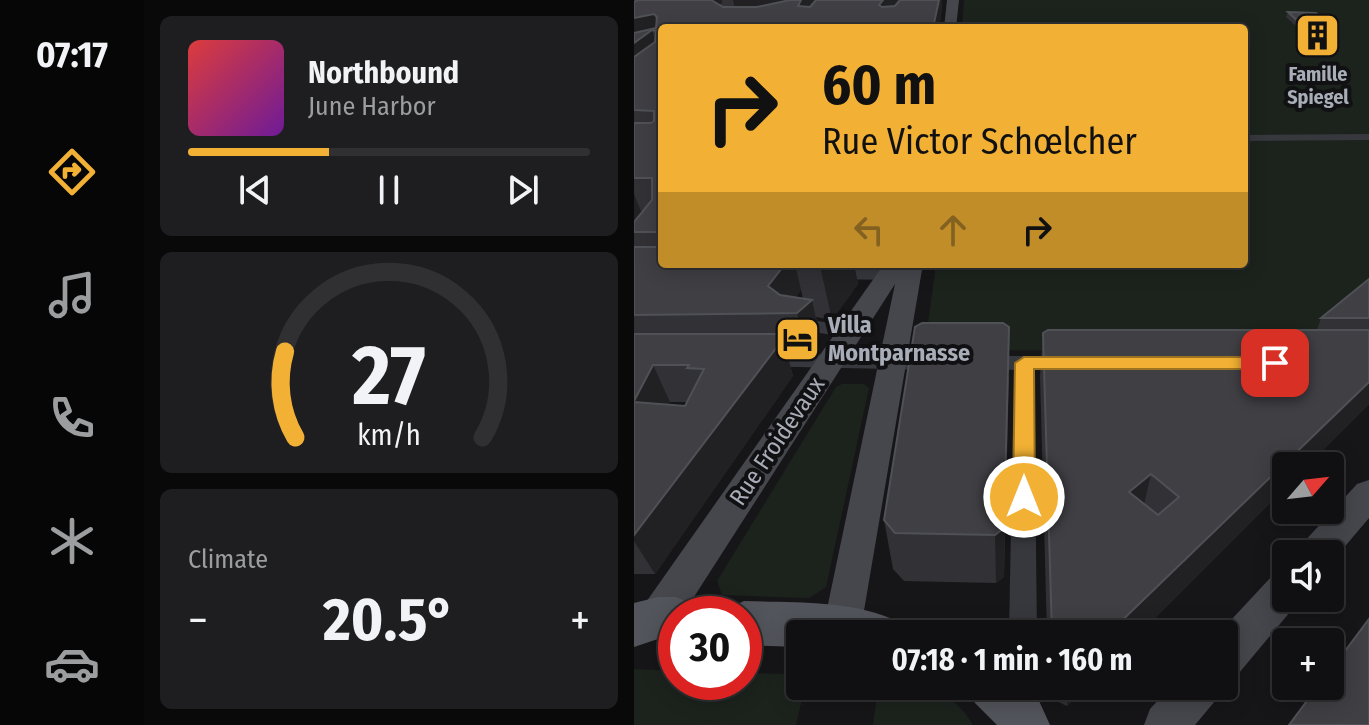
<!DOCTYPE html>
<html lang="en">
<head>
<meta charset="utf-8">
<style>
	:root { --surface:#101012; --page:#1e1e20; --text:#f1f3f6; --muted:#9c9d9f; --line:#303032; --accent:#f2b134 }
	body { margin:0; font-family:"Fira Sans Condensed",sans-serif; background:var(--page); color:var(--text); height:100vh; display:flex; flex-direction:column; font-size:30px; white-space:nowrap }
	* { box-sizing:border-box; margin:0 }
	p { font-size:26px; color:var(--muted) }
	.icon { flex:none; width:44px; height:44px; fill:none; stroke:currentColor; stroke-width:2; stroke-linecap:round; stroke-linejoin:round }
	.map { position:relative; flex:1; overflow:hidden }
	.panel { display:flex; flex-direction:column; gap:16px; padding:16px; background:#09090a; width:490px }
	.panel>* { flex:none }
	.guide { position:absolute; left:24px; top:24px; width:590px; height:244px; border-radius:8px; box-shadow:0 4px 20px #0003,0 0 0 2px var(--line); background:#f2b134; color:#111; overflow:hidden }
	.needle { width:52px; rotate:62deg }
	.fabs { position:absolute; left:638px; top:452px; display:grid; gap:16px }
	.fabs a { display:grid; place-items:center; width:72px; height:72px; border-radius:8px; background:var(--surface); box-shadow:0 4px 20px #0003,0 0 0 2px var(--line); font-size:40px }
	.speed { position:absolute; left:24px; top:596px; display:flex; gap:16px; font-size:40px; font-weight:700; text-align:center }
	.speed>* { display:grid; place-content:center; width:104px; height:104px; border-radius:50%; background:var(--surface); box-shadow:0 4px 20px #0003,0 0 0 2px var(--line); line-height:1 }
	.speed .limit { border:12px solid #d22; background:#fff; color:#111 }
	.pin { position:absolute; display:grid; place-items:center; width:68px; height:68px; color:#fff; margin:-34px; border-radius:16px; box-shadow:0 4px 12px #0006 }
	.me { position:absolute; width:88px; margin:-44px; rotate:0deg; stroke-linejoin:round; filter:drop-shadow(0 0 6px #0008) }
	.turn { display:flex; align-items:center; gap:28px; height:168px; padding:0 32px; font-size:36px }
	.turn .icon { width:104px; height:104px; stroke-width:2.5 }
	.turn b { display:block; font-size:56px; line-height:68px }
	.lanes { display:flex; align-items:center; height:76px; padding:0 32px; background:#0003; justify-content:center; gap:40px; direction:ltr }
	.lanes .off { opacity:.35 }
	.big { font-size:60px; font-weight:700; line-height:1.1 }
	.panel .tile { flex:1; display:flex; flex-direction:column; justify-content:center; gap:12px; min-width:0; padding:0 28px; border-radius:12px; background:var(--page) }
	.panel .dial { align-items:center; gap:0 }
	.dial svg { height:208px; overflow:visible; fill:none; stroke:var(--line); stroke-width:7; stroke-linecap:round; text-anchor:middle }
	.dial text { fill:var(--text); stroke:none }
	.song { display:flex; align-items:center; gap:24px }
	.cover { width:96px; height:96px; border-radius:12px; background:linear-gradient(135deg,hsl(0 70% 55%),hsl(280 70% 35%)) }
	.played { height:8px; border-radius:4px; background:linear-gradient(90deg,var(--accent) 35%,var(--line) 35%) }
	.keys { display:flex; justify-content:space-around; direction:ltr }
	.heat { display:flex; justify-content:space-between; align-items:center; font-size:44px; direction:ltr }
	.trip { position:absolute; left:152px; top:620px; width:452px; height:80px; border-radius:8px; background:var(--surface); box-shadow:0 4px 20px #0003,0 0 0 2px var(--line); font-weight:700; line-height:80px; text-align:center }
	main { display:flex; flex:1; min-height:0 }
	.menu { display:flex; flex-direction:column; width:144px; justify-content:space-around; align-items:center; background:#060607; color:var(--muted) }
	.menu .icon { width:56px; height:56px }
	.menu .selected { color:var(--accent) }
	.menu b { font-size:36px; color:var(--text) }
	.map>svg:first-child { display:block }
</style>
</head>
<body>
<main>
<nav class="menu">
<b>07:17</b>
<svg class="icon selected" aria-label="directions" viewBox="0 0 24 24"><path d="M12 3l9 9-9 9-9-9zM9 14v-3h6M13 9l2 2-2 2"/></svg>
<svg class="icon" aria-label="music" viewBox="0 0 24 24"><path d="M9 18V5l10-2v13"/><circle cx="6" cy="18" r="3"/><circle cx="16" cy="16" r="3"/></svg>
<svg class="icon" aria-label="phone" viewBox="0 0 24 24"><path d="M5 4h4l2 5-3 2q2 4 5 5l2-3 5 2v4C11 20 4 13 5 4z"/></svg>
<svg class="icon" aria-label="climate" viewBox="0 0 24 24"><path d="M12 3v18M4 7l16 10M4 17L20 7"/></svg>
<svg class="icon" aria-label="car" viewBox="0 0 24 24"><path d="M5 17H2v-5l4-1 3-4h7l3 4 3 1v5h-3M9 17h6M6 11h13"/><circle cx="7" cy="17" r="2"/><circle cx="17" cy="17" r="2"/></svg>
</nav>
<section class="panel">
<div class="tile">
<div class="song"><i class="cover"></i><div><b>Northbound</b><p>June Harbor</p></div></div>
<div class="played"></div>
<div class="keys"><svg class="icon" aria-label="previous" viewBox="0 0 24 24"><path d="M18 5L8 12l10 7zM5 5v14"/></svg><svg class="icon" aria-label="pause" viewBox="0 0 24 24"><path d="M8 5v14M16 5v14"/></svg><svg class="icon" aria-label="next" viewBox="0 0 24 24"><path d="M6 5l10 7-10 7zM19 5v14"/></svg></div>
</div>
<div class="tile dial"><svg viewBox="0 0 100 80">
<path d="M14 69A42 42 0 1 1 86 69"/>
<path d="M14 69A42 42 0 0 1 10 36" stroke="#f2b134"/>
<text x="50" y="56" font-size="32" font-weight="700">27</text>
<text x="50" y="72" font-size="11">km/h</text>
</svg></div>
<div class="tile"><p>Climate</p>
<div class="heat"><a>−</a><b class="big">20.5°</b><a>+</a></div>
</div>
</section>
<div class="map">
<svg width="735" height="725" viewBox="0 0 735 725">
	<rect width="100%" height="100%" fill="#161618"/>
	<path fill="#1c231d" d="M330,0H735V135L610,137V28H328Z
		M735,138V301L676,351L296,350L291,347L302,264H610V140Z
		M208,384H230L235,388L192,587L175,598L88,595L83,581L202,387Z
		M0,669L42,671V682H110V673L158,674L170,690L162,725H0Z
		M253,686C291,686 320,691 339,725H239L243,696Z"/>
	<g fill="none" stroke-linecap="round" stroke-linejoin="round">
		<path fill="#37383d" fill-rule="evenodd" d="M735,134V140L610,141V135Z"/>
		<path fill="#37383d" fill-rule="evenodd" d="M195,270H267L276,275L267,280L189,279L186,275L189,271Z
			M157,317L216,326L226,332L216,338L150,327L148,323Z
			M127,354L303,356L313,363L303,370L120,366L117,361Z
			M347,356H435L445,363L435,370H400L403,634H375L380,370L340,368L337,363L340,358Z"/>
		<path fill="#45474d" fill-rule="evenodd" d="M313,0H325L322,28H310Z
			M250,264H289L226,634H192L189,628L261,284L49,614H42C42,629 38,631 24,637L10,631L4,618L10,605Z
			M735,480V518L696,564V554H664L669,543L723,484Z
			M652,570V598H667L666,600L605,673L590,679V634H584L638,576Z
			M537,686H587L581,701L561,725H510L516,709Z"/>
		<path fill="#53555c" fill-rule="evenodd" d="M24,597H42L58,604L63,614H42V641L24,639L0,647V603Z
			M110,601C158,603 211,600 256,618L263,634H166V647L110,645V614H91L94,608Z
			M334,686H394L401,692L416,725H363L341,703Z"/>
	</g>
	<path fill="#323236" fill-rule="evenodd" d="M0,0H308V9L305,28H28V264H237L236,266H220L224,284L198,320L182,317L186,337L172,350H152L159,376L21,574H0ZM167,290L169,299L162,297ZM36,402H53L51,406L35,404Z
		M654,12L696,25L695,30L667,31L652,17Z
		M735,279V404L673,466H652V487L505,634H413L406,376L409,333L683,330L687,318Z
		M375,376L370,577L362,583L270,581L259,569L250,520Z
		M414,686H453L433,706L414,697Z"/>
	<path fill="#212124" d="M0,0L5,15L20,14L27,38L22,31L18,30L26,56L0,75Z
		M79,0H88V3L81,8Z
		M99,0H205L104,23Z
		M249,0H269L248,28L245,5Z
		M305,0H308V9L305,28H299Z
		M0,194L13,226L0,232Z
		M151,264H161L167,290L151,313L134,286Z
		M187,264H220L224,284L198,320L186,266Z
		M178,300L186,337L172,350L163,313Z
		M375,327L370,577L362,583L361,535Z
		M149,339L159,376L21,574L0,541V535Z
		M19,365L36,402L19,439L0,401Z
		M735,382V404L673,466H652V487L505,634H474Z
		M517,474L507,518L495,492Z
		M436,686H453L433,706Z"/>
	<path fill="#3f3f44" stroke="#4f5156" stroke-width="2" fill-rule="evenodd" d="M4,0H77L89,7H123L156,0H167L164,6L176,7L182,0H249L245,5L248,7L261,6L266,0H305L299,28H28V232H0V222L18,200V178H0V123H17L20,121V111L0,110V57L21,42L22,31L18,30L0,43V33L22,28L23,17L20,14L0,18V2Z
		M654,12L682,13L696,25L669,26Z
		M0,247H28V264H151L134,286L146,295L178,300L163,313L0,315Z
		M735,279V318H687Z
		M288,323H369L375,327L370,528L361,535L261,533L250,520L281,327Z
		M414,330H735V382L474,634H418L409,333ZM517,474L545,497L524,515L495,492Z
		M0,334H144L149,339L0,535V402L51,406L70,369L53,368L55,365H19L0,401Z
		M735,619V725H655L684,686H696V671Z"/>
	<path fill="#f2b134" stroke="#9d7322" stroke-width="2" d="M390,357H641L650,363L641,369H400L401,497L398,504L390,506L382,504L379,497L381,363Z"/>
	<defs>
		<symbol id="building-square" viewBox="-11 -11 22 22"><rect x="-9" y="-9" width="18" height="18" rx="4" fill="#f2b134" stroke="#111113"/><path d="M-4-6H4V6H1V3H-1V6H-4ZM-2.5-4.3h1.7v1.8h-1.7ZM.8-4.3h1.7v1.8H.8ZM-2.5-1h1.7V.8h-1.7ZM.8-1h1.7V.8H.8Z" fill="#111"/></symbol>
		<symbol id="hotel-square" viewBox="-11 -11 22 22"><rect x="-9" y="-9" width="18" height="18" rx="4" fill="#f2b134" stroke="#111113"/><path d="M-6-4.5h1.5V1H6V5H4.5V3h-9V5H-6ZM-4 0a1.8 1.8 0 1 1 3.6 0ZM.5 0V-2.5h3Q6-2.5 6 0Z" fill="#111"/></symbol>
	</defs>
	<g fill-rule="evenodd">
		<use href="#building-square" x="658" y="10" width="51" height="51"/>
		<use href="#hotel-square" x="138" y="314" width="51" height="51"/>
	</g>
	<g text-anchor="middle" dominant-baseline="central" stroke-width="8" stroke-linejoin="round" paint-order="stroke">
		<g font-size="20" font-weight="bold" fill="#a8adb8" stroke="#111113">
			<text x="684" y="74">Famille<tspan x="684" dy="23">Spiegel</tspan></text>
		</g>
		<g font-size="24" font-weight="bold" fill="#a8adb8" stroke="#111113" text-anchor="start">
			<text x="194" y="325">Villa<tspan x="194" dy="28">Montparnasse</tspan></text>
		</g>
		<g font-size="24" fill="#a8adb8" stroke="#111113">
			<text transform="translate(143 441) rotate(-56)">Rue Froidevaux</text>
		</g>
	</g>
</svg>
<div class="fabs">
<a><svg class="needle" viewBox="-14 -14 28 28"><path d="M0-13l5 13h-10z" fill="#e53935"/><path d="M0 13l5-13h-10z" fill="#9c9d9f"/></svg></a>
<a><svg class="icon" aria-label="sound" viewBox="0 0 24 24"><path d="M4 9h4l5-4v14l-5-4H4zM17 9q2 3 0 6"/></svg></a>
<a>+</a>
</div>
<div class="speed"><div class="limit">30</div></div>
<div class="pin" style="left:641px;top:363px;background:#d93025"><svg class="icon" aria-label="arrive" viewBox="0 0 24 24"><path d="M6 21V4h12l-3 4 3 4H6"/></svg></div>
<svg class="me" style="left:390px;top:497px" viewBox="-20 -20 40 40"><circle r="17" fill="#f2b134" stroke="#fff" stroke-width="3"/><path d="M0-11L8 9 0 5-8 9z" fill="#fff"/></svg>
<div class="trip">07:18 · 1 min · 160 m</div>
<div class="guide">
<div class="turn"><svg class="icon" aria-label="right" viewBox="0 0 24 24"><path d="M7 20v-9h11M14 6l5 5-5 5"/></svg><div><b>60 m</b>Rue Victor Schœlcher</div></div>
<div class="lanes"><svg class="icon off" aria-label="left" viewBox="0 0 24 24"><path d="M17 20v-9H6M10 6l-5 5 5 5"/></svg><svg class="icon off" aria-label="ahead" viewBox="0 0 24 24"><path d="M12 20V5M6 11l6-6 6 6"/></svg><svg class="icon" aria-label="right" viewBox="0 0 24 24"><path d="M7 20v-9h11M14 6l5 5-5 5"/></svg></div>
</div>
</div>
</main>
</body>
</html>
